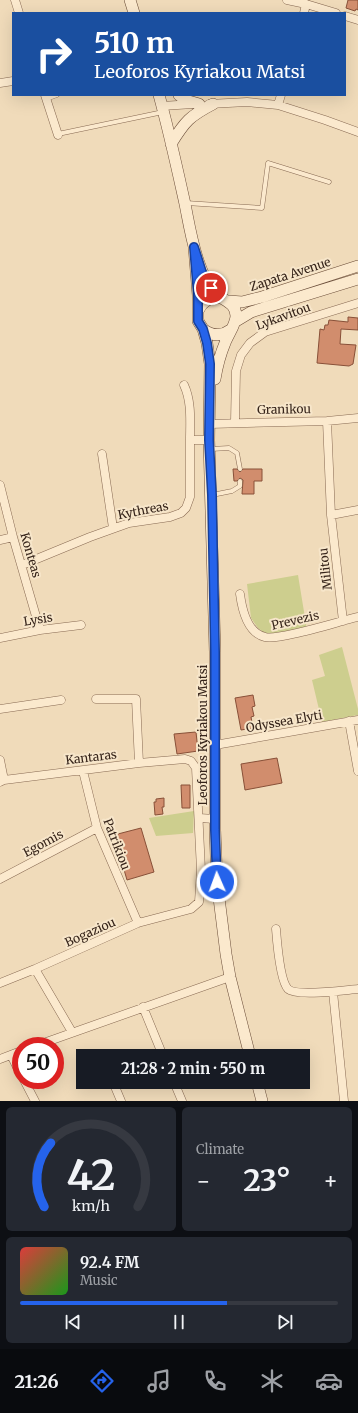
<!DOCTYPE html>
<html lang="en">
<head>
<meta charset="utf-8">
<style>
	:root { --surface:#171b24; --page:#242831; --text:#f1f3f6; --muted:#9ea1a6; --line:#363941; --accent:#2563eb }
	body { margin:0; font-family:Merriweather,serif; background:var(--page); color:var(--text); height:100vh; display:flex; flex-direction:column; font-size:15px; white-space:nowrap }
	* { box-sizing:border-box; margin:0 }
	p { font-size:13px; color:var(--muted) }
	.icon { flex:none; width:22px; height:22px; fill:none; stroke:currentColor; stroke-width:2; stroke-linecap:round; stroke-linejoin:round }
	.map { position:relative; height:1101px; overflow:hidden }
	.details { display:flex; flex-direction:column; gap:6px; padding:6px; background:#0d0f14; flex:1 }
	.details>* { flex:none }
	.banner { position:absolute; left:12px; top:12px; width:334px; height:84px; border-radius:0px; box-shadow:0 4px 16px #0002; background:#1a4fa0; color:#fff; overflow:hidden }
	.speed { position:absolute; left:12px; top:1037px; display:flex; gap:8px; font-size:20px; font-weight:700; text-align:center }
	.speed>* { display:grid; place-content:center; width:52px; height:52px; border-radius:50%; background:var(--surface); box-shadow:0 4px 16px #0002; line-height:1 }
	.speed .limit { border:6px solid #d22; background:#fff; color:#111 }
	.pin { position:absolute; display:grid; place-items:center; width:34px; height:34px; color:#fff; margin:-17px; border:2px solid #fff; border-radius:50%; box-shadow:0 1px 4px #0007 }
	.me { position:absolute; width:44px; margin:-22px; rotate:358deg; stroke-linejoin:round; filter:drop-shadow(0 0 3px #0008) }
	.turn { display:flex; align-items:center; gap:14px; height:84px; padding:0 16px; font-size:18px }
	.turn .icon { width:52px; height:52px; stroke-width:2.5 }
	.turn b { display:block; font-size:28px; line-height:34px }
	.big { font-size:30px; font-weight:700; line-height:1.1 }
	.details .card { flex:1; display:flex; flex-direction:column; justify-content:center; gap:6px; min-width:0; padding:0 14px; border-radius:6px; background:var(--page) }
	.details .dial { align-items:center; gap:0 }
	.dial svg { height:104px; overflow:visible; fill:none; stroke:var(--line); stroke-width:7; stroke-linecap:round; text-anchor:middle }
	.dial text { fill:var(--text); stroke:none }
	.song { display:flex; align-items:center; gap:12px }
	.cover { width:48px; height:48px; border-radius:6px; background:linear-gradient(135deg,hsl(0 70% 55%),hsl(120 70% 35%)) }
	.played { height:4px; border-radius:2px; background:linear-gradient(90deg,var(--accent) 65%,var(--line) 65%) }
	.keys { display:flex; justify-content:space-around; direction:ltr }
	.heat { display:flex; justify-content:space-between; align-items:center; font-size:22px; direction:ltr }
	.details .tiles { flex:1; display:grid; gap:6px; grid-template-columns:1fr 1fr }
	.card:last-child { grid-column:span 2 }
	.trip { position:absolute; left:76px; top:1049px; width:234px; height:40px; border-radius:0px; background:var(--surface); box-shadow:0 4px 16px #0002; font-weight:700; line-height:40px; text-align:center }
	.tab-bar { display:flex; height:64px; justify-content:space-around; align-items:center; background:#090b0e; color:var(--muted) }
	.tab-bar .icon { width:28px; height:28px }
	.tab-bar .current { color:var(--accent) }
	.tab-bar b { font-size:18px; color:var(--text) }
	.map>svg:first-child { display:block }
</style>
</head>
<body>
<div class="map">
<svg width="358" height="1101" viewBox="0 0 358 1101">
	<rect width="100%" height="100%" fill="#f0dbba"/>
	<path fill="#cdce8e" d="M298,575L307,630L267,635L258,628L251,618L247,584Z
		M342,647L358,709V715L322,722L312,680L325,676L319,655Z
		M194,811L193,833L156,836L149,818Z"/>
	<path fill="#d18d6d" stroke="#885038" d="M348,0H358V10L356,9L355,11L346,8Z
		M348,317L358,318V330L341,329L340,344L356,345L353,364L349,366L317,363L320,329L324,330L325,325H328L329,320L348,322Z
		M233,469H237L240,472L243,469H262V481H254V494H242L243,480L240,478L237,481H234Z
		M253,695L255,706L252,707L254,716L251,717L253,728L241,730L235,698Z
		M196,732L198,751L177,754L174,734Z
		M277,758L282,783L245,790L241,764Z
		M181,785H190V808H182Z
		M164,798V807H162L163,814L155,815L154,802H156V799Z
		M141,828L154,872L127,880L114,835Z"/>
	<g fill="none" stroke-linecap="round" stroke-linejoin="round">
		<defs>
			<path id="lane" d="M46,99L57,95
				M58,134L163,112
				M186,203L262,208L268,163L329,182
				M211,449L229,448L237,453L240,469
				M212,495L232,491L240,486V481"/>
			<path id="street" d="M15,0L19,13
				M287,0L306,4L336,13
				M304,13L306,4
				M345,16L358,20
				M0,83L13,81
				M45,95L58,135
				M209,104L247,102L278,105L325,120L358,132
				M278,105L281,95
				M162,106L193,104
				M184,385C192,402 190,422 190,440
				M327,421L331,515L343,621
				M235,422L236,371L241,355L250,343L265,332L358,303
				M210,424L327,421L358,418
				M102,454L113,528
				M0,485L13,537L40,630
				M331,515L358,510
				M0,540L13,537
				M22,565L90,537L129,523L170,517L181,513L186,508L190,497V440H209
				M240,594C242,609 247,633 265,637C278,641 340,621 358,617
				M0,638L40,630L81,625
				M96,699H136L139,763
				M0,709L61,700
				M349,721L358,771
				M215,745L358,720
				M0,760L4,780
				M83,771L97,828L138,923
				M0,782L4,780L139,763L185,759L191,761L196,768L201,870L199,902L191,909L138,923L35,969L0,983
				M199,818L215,819
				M0,879L97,828
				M276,929C277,942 280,981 288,989C297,997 345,990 358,989
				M35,969L72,1032
				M333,992L344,1101
				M143,1007L163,1056
				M35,1046L230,977
				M11,1055L21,1075
				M0,1059L21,1051
				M24,1080L35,1101
				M113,1082L121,1101
				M174,1082L182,1101"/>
			<path id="secondary" d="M130,0L134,13
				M159,95C169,131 177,168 185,204C189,224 192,244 199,263C203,274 207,285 215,293C223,301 236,302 236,316C236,324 228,335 225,343C220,355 217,367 215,379
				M179,95L185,100L199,104
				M171,144C185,121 190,116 213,104
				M194,247L198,295V321L203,329L207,343L210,364L209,440L215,652V830L217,882L226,954L230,977L250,1056
				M229,301L242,302L262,297L358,266
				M198,311C202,301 210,297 221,297
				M236,321L251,312L358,279
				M203,329C212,336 221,337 230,330
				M257,1082L262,1101"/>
		</defs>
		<use href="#lane" stroke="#886a53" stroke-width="5"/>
		<use href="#street" stroke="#886a53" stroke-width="9"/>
		<use href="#secondary" stroke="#694b37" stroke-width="12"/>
		<use href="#lane" stroke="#fbe9cd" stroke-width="4"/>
		<use href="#street" stroke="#fbe9cd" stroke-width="8"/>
		<use href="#secondary" stroke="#fbe9cd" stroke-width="11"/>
	</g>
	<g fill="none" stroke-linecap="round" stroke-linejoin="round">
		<defs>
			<path id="route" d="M211,288L202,272L194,247L198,295V321L203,329L207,343L210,364L209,440L212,495L215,652V830L217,882"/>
		</defs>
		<use href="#route" stroke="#184099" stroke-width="10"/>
		<use href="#route" stroke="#2563eb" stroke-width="7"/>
	</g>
	<g text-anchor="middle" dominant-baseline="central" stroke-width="4" stroke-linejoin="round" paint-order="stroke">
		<g font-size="12" fill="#36241a" stroke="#f7e6ca">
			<text transform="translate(290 274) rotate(-18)">Zapata Avenue</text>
			<text transform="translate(283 316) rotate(-20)">Lykavitou</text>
			<text transform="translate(284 409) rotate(-1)">Granikou</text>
			<text transform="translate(143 510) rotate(-11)">Kythreas</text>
			<text transform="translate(31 555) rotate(74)">Konteas</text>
			<text transform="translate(325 569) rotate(-96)">Militou</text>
			<text transform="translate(38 619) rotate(-9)">Lysis</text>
			<text transform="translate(295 620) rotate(-13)">Prevezis</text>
			<text transform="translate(284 721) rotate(-10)">Odyssea Elyti</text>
			<text transform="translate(202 735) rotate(-90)">Leoforos Kyriakou Matsi</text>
			<text transform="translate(91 757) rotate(-7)">Kantaras</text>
			<text transform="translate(43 843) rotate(-28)">Egomis</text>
			<text transform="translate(117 844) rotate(69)">Patrikiou</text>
			<text transform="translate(90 932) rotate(-24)">Bogaziou</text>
		</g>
	</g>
</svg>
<div class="speed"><div class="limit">50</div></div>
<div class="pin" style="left:211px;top:288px;background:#d93025"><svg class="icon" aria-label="arrive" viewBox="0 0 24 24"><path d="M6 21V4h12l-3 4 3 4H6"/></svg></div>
<svg class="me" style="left:217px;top:882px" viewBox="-20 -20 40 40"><circle r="17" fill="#2563eb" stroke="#fff" stroke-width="3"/><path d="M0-11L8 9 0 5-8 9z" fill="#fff"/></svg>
<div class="trip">21:28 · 2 min · 550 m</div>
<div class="banner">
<div class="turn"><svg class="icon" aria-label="right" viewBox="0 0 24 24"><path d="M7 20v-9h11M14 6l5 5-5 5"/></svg><div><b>510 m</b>Leoforos Kyriakou Matsi</div></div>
</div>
</div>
<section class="details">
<div class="tiles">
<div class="card dial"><svg viewBox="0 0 100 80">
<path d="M14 69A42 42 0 1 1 86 69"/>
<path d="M14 69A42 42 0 0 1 19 20" stroke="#2563eb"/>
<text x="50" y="56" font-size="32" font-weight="700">42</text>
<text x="50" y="72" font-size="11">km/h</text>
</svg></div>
<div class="card"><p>Climate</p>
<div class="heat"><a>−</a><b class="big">23°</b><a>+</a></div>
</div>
<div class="card">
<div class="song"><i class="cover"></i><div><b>92.4 FM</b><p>Music</p></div></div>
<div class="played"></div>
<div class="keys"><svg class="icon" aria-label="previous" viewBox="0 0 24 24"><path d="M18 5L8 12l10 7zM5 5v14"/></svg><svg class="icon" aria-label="pause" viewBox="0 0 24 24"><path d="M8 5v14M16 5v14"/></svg><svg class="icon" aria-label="next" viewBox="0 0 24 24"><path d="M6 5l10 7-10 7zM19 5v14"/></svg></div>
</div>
</div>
</section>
<nav class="tab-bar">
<b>21:26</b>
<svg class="icon current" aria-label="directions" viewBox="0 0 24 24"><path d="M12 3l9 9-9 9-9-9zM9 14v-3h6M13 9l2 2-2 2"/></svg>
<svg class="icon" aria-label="music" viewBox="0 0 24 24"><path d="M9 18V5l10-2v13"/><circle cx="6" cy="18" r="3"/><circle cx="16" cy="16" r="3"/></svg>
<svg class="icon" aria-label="phone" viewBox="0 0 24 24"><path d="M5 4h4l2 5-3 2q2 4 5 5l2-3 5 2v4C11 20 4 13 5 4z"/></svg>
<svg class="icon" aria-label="climate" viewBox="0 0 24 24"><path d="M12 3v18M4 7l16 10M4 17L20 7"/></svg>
<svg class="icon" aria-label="car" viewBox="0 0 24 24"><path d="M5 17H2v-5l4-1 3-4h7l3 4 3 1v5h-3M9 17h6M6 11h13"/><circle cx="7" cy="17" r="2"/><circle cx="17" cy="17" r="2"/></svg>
</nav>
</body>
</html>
